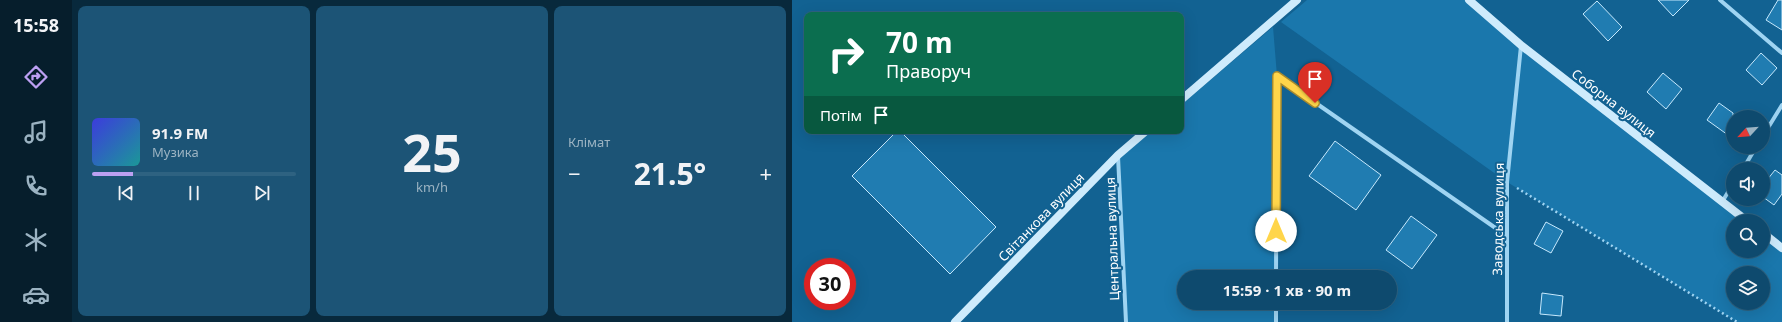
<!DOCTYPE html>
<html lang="uk">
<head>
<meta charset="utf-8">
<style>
	:root { --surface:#0e4a6e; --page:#1c5476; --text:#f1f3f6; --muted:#9bb3c2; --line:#2e6281; --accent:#bca0f2 }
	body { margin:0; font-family:"Noto Sans",sans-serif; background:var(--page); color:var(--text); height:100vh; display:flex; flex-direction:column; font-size:15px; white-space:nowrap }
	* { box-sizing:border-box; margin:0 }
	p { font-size:13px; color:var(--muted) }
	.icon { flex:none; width:22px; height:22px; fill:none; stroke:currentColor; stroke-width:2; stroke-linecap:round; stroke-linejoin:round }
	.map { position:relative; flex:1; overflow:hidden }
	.details { display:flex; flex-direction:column; gap:6px; padding:6px; background:#08293c; width:720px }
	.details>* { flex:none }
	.top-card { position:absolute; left:12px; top:12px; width:380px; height:122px; border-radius:8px; box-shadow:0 4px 16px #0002,0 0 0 1px var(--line); background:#0b6e4f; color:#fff; overflow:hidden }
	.needle { width:26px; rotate:244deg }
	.tools { position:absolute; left:934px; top:110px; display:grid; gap:8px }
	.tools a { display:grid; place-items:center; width:44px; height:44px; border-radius:50%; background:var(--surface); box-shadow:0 4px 16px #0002,0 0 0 1px var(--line); font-size:20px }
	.speed { position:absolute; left:12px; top:258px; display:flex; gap:8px; font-size:20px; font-weight:700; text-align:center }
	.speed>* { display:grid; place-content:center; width:52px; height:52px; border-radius:50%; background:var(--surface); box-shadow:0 4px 16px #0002,0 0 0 1px var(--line); line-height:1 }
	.speed .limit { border:6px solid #d22; background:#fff; color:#111 }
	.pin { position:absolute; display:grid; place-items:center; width:34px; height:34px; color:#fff; margin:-41px -17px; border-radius:50% 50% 50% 0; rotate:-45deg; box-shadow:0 0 4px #0007 }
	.pin .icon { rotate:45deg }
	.me { position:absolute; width:44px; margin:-22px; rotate:0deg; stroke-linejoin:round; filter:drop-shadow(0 0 3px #0008) }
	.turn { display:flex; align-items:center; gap:14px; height:84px; padding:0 16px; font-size:18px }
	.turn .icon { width:52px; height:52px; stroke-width:2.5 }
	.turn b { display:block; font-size:28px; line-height:34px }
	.then { display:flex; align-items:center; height:38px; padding:0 16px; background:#0003; gap:8px; font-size:15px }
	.big { font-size:30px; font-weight:700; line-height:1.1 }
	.details .tile { flex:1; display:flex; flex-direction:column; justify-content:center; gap:6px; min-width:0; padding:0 14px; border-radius:8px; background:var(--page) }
	.details .dial { align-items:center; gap:0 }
	.dial b { font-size:52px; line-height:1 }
	.song { display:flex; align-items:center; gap:12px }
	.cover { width:48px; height:48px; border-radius:6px; background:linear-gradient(135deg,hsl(240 70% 55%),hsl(180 70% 35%)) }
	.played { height:4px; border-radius:2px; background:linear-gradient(90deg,var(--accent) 20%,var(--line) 20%) }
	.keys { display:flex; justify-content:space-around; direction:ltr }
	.heat { display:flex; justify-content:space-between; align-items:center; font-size:22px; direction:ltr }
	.details .tiles { flex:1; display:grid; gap:6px; grid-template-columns:repeat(3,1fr) }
	.trip { position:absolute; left:385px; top:270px; width:220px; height:40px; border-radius:20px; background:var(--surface); box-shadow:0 4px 16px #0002,0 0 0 1px var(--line); font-weight:700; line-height:40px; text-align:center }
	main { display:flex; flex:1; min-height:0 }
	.menu { display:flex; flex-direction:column; width:72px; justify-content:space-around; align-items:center; background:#061e2c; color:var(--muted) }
	.menu .icon { width:28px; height:28px }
	.menu .selected { color:var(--accent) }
	.menu b { font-size:18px; color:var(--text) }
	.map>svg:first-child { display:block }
</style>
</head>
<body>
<main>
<nav class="menu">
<b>15:58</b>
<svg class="icon selected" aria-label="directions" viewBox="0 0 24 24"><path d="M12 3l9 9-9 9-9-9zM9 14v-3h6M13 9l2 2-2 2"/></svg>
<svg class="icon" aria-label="music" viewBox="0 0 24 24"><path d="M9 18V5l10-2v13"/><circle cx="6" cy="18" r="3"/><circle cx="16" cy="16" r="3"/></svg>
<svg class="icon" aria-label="phone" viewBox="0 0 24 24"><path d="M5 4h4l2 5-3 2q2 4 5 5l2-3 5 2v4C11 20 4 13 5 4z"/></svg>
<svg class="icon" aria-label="climate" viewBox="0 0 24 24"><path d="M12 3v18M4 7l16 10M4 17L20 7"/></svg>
<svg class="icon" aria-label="car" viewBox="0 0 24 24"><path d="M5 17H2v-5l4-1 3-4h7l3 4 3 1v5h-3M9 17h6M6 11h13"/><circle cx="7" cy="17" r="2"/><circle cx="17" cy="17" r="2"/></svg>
</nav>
<section class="details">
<div class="tiles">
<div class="tile">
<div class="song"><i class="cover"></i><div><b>91.9 FM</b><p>Музика</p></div></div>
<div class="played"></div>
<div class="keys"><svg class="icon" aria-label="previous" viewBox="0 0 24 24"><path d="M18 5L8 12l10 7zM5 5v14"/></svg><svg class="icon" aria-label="pause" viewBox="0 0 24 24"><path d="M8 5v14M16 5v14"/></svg><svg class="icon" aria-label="next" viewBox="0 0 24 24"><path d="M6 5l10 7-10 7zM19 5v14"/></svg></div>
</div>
<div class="tile dial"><b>25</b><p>km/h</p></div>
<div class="tile"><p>Клімат</p>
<div class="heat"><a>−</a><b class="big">21.5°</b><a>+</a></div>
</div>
</div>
</section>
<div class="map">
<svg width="990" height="322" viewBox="0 0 990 322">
	<rect width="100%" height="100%" fill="#126292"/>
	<path fill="#1a77ac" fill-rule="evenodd" d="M515,0H676L955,221H941V251H971V233L990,248V322H945L715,182L489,22ZM941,273H971V303H941Z
		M481,27L485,76L484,277H392V303H484V322H334L328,158L359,131H389V105Z"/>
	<path fill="#207cb1" stroke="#c7e9fd" d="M866,0H897L881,16Z
		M986,0H990V30L974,20Z
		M805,1L830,27L816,41L791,14Z
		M969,53L985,68L970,85L954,70Z
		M871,73L890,89L874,109L855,92Z
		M927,103L941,113V128L936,135L915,120Z
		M105,131H108L204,227L158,274L60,176Z
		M543,141L589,175L564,210L517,176Z
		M983,170L990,175V194L982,205L971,197V185Z
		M619,216L645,235L620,269L594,250Z
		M754,222L771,231L759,253L742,244Z
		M750,293L771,296L769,316L748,314Z"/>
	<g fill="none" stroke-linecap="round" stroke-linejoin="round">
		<path stroke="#9fd4f2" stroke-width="2.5" stroke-dasharray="2 3" stroke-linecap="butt" d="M725,188L945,322"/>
		<path stroke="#9fd4f2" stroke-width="4" d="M928,0L990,53
			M485,76L715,236
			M971,136L990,105
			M326,156L334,322
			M951,169L964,147
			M930,202L941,184
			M484,277L485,76
			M484,322V303
			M715,322V182L729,46"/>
		<path stroke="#ceebfc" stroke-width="8" d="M677,0L730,46L955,221
			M389,100L505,0
			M971,233L990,248
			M163,322L326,155L354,131"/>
	</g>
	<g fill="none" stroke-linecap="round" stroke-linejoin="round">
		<defs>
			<path id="route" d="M484,231L485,76L523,103"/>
		</defs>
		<use href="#route" stroke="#a68a30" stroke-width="10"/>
		<use href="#route" stroke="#ffd54a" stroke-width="7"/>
	</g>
	<g text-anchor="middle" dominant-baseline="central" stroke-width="4" stroke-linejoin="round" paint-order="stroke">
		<g font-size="13" fill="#fff" stroke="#126292">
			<text transform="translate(822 103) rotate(38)">Соборна вулиця</text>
			<text transform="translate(249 217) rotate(-46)">Світанкова вулиця</text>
			<text transform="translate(706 219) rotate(-89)">Заводська вулиця</text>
			<text transform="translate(320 239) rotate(-92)">Центральна вулиця</text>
		</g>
	</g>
</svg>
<div class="tools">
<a><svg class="needle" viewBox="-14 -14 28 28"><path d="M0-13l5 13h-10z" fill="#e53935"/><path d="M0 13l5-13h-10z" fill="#9bb3c2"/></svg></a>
<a><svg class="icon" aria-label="sound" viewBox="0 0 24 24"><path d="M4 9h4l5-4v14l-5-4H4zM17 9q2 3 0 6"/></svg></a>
<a><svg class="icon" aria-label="search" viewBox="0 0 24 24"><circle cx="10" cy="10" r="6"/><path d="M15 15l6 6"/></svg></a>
<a><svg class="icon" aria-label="layers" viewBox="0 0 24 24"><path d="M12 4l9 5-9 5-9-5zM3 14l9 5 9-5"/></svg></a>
</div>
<div class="speed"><div class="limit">30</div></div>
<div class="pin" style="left:523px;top:103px;background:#d93025"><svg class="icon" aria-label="arrive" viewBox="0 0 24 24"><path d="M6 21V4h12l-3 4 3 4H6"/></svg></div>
<svg class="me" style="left:484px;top:231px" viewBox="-20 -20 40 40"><circle r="19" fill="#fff"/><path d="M0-13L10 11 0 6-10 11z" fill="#ffd54a"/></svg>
<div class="trip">15:59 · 1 хв · 90 m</div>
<div class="top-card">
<div class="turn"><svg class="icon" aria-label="right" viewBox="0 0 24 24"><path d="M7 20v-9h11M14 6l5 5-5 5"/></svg><div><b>70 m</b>Праворуч</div></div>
<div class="then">Потім<svg class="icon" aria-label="arrive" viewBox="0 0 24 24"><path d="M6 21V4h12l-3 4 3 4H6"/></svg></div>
</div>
</div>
</main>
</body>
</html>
